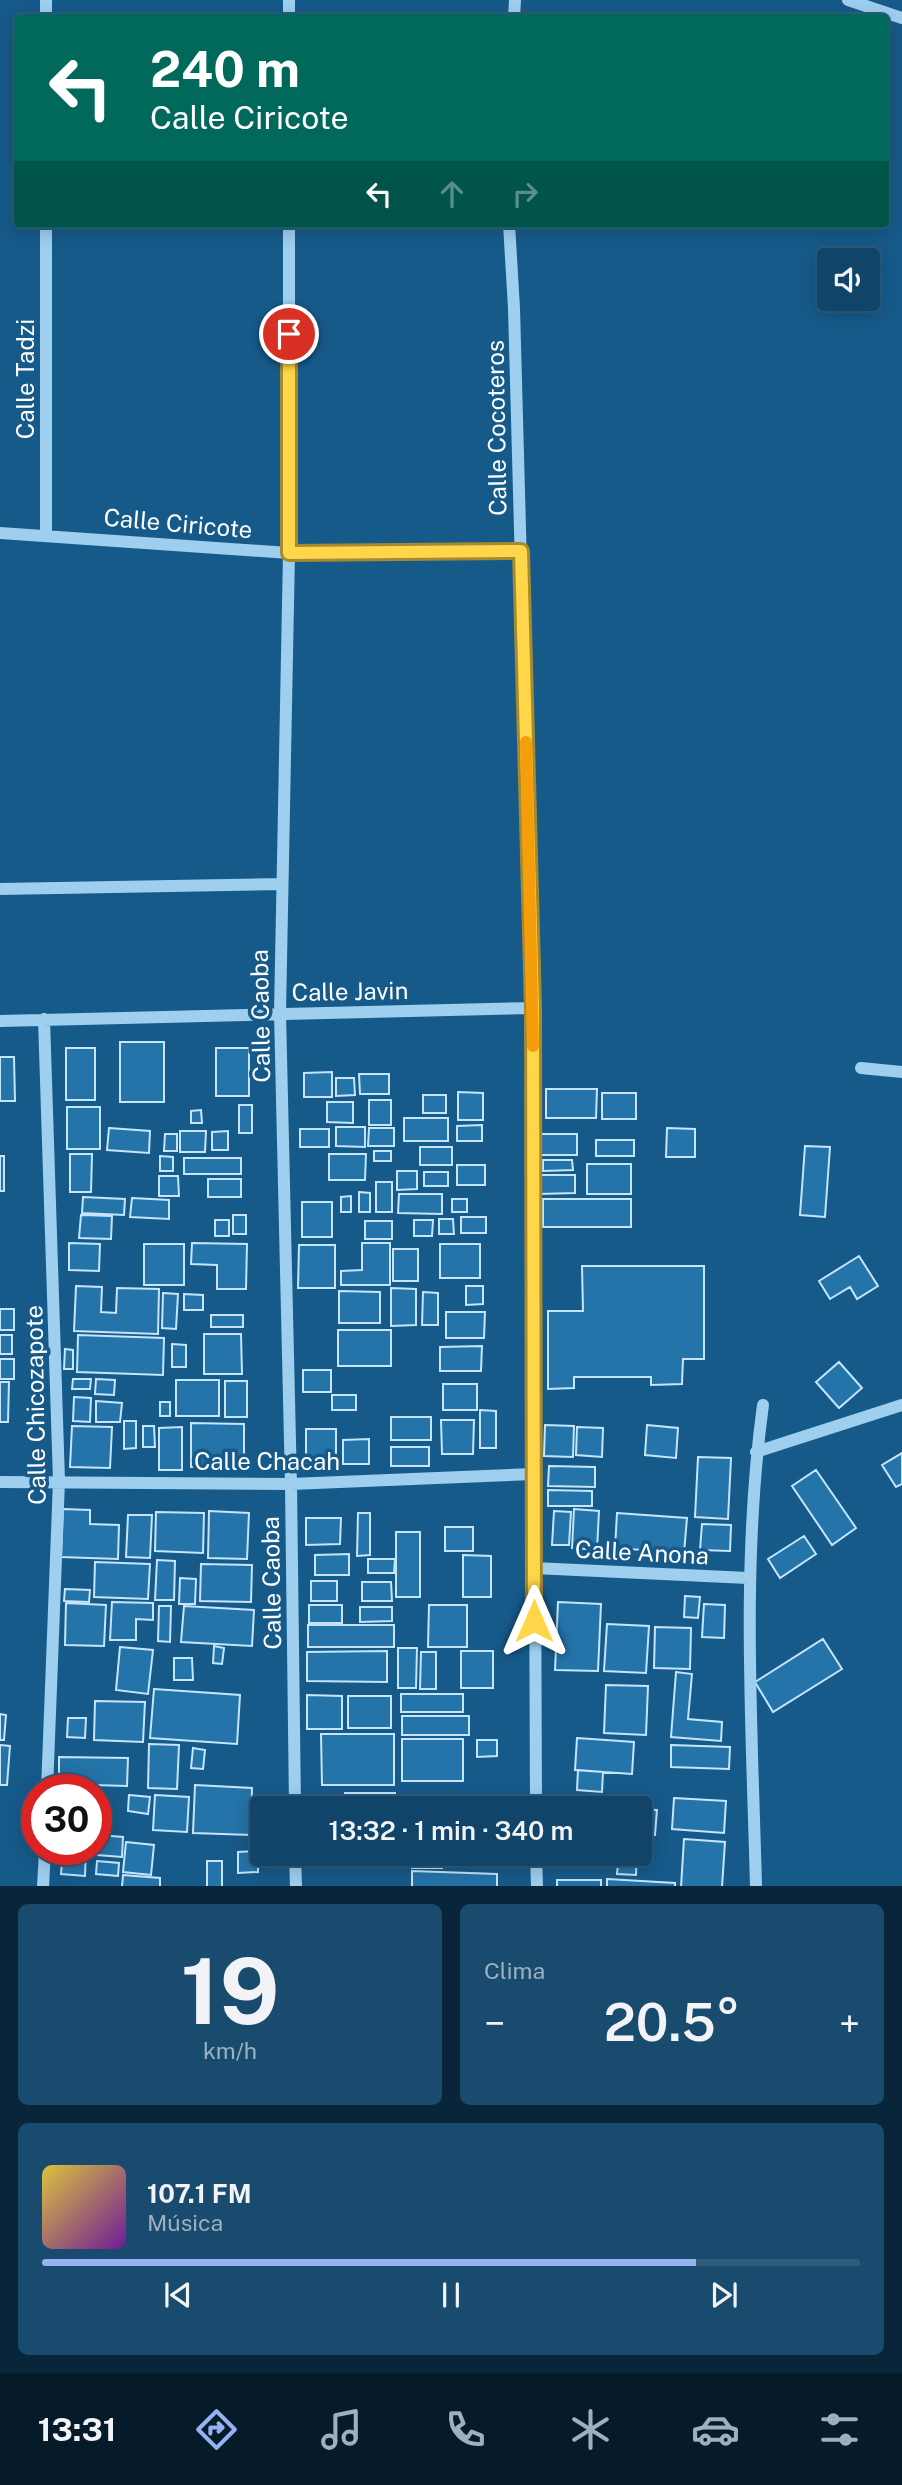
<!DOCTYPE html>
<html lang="es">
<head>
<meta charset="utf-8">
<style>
	:root { --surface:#104468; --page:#194b6e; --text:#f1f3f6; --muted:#9cb0c0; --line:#305c7c; --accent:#95b2f1 }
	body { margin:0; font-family:"Public Sans",sans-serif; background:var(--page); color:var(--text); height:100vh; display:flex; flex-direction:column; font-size:26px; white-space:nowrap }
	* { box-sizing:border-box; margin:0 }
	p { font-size:23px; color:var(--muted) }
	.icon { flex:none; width:38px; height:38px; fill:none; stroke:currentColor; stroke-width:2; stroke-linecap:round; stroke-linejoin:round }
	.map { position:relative; height:1886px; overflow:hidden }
	.side { display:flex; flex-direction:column; gap:18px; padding:18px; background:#092539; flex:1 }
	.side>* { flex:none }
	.guide { position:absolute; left:14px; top:14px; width:875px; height:214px; border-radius:7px; box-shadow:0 4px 18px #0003,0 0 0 2px var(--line); background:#00695c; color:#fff; overflow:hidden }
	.tools { position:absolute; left:817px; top:248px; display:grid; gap:14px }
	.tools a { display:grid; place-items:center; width:63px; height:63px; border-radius:7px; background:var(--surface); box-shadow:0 4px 18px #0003,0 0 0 2px var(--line); font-size:35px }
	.speed { position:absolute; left:21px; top:1774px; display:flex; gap:14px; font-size:35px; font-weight:700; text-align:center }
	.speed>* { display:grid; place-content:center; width:91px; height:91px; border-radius:50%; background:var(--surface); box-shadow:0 4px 18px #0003,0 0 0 2px var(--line); line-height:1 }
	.speed .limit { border:10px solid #d22; background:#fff; color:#111 }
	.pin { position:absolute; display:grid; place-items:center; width:60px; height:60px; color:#fff; margin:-30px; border:4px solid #fff; border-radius:50%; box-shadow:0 2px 7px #0007 }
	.me { position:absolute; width:77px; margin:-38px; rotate:0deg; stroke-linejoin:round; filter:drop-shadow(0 0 5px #0008) }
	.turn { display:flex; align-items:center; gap:24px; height:147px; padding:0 21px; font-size:32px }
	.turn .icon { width:91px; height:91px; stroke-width:2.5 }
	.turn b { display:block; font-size:49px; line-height:60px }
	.lanes { display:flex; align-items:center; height:66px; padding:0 21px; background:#0003; justify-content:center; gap:35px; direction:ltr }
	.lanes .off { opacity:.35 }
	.big { font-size:52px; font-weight:600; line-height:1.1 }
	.side .card { flex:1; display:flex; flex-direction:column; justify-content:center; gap:10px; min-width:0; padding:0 24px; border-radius:10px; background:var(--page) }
	.side .dial { align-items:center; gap:0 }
	.dial b { font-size:91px; line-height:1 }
	.song { display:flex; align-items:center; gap:21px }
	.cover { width:84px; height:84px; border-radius:10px; background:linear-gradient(135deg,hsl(50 70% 55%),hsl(280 70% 35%)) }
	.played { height:7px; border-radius:4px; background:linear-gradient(90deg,var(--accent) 80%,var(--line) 80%) }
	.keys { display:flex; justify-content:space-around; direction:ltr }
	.heat { display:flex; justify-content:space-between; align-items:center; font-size:38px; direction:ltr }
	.side .tiles { flex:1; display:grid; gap:18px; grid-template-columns:1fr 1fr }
	.card:last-child { grid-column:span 2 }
	.trip { position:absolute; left:250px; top:1796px; width:402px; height:70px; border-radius:7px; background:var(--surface); box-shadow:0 4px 18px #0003,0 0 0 2px var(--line); font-weight:600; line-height:70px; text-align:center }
	.menu { display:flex; height:112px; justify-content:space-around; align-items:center; background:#061b2a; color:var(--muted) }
	.menu .icon { width:49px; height:49px }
	.menu .current { color:var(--accent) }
	.menu b { font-size:32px; color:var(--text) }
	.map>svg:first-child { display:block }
</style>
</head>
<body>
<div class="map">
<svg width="902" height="1887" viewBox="0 0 902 1887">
	<rect width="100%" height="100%" fill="#165a8a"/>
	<path fill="#2473a9" stroke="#c4e5fb" stroke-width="2" d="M120,1042H164V1102H120Z
		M66,1048H95V1100H66Z
		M216,1048H249V1096H216Z
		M0,1057H14L15,1101H0Z
		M332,1072V1097H304V1073Z
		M359,1074H389V1094H360Z
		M336,1078H354L355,1095L336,1096Z
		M546,1089H597L596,1118H546Z
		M458,1092L483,1093V1120H458Z
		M602,1093H636V1119H602Z
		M423,1095H446V1113H423Z
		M369,1100H391V1125H369Z
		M327,1102H353V1123L327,1122Z
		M239,1105H252V1133H239Z
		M67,1107H100V1149H67Z
		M201,1110L202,1123H191V1111Z
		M404,1118H448V1141H404Z
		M482,1125V1141H457V1126Z
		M336,1127H365V1147L336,1146Z
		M109,1128L150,1131L149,1153L107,1150Z
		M369,1128H394V1146H368Z
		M667,1128L695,1129V1157H666Z
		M300,1129H329V1147H300Z
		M180,1131H206L205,1152H180Z
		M228,1131V1150H212V1132Z
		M165,1134H177V1151H164Z
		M541,1134H577V1155H541Z
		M596,1140H634V1156H596Z
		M805,1146L830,1147L825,1217L800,1215Z
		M420,1147H452V1165H420Z
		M374,1151H391V1161H374Z
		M70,1154H92L91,1192H70Z
		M329,1154H366L365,1180H329Z
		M0,1156H4V1191H0Z
		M160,1156L173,1157V1171H160Z
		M184,1158H241V1174H184Z
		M543,1160H572L573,1170L543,1171Z
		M587,1164H631V1194H587Z
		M457,1165H485V1185H457Z
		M397,1171H417V1189L397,1190Z
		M424,1172H448V1186H424Z
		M540,1175H575V1193L539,1194Z
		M159,1176H178L179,1196H159Z
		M208,1179H241V1197H208Z
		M376,1182H392V1212H376Z
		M359,1192L370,1193V1212H359Z
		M399,1194H442V1214L398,1213Z
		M351,1196V1212H341V1197Z
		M83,1197L125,1199L124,1215L82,1213Z
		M132,1198L169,1200V1219L130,1217Z
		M452,1199H467V1212H452Z
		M543,1199H631V1227H543Z
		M302,1202H332V1237H302Z
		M81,1215L112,1216L111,1239L79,1238Z
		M233,1215H246V1234H233Z
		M461,1217H486V1233H461Z
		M439,1219H453L454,1234H439Z
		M215,1220H229V1236H215Z
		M414,1220H433L432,1236H414Z
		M365,1221H392V1239H365Z
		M69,1243L100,1244L99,1271L69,1270Z
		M192,1243L247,1244L246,1289H217V1265L191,1264Z
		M362,1243H390V1285H341V1271L362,1270Z
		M144,1244H184V1285H144Z
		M440,1244H480V1278H440Z
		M299,1245H335V1288H298Z
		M393,1249H418V1281H393Z
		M859,1256L878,1286L857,1299L850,1287L830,1299L819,1281Z
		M582,1266H704V1359H683L682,1384L651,1385V1377H574V1388L548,1389V1311H583Z
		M76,1286L102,1287L101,1312L116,1313L117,1288L159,1289L158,1334L74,1331Z
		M466,1286H483V1304L466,1305Z
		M391,1288L416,1289V1325L391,1326Z
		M339,1291L380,1292V1323H339Z
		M423,1292L438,1293V1325H422Z
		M163,1293L178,1294L176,1329L162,1328Z
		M184,1294L203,1295V1310H184Z
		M0,1309H14V1330H0Z
		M446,1312H485L484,1338H446Z
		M211,1315H243V1327H211Z
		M338,1330H391V1366H338Z
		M204,1334H241L242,1374H204Z
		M0,1335H12V1354H0Z
		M78,1335L164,1338L163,1375L77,1372Z
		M172,1344L186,1345V1367H172Z
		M482,1346L481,1371H440V1347Z
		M65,1349L73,1350V1369H64Z
		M0,1359H14V1379H0Z
		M839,1362L862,1388L839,1408L816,1382Z
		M303,1370H331V1392H303Z
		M73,1379H91L90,1389H72Z
		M96,1379L115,1380L114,1395L95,1394Z
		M176,1380H219V1416H176Z
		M225,1381H247V1417H225Z
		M0,1382H9L8,1422H0Z
		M443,1384H477V1410H443Z
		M332,1395H356V1410H332Z
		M74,1397L91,1398L90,1422L73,1421Z
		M96,1401L122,1403L120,1422H96Z
		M160,1402H170V1416H160Z
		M480,1410L496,1411V1448H480Z
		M391,1417H431V1440H391Z
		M441,1420H474L473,1454H442Z
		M124,1421H136V1448L124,1449Z
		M191,1423L244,1424V1467H191Z
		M545,1425L574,1426L573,1457L544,1456Z
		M647,1425L678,1428L676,1458L645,1455Z
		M72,1426L112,1427L110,1468L70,1467Z
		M143,1426H154L155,1447H143Z
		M182,1427V1470H159V1428Z
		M577,1427L603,1428L602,1457L576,1455Z
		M306,1429H336V1466H306Z
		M369,1439V1464H343V1440Z
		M391,1447H429V1466H391Z
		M902,1453V1484L896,1487L882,1465Z
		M698,1457L731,1458L728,1519L695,1517Z
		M549,1466L595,1467V1487L548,1486Z
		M816,1470L856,1528L832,1545L792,1486Z
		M548,1490L592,1491V1506H548Z
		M63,1509L90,1510V1524L119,1525L118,1559L61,1557Z
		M574,1509L599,1511L597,1550L572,1548Z
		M209,1511L249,1513L247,1559L208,1558Z
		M554,1511L571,1512L569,1545H552Z
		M156,1512L204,1513L203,1553L155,1551Z
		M358,1513H370V1555L357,1556Z
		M617,1513L687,1518L684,1553L615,1548Z
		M128,1515H152L150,1558L126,1557Z
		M306,1518H341L340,1544L306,1545Z
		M702,1524L731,1525L730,1551L700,1550Z
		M445,1527H473V1551H445Z
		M396,1532H420V1597H396Z
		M804,1536L816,1554L780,1578L768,1559Z
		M349,1554V1575H315V1555Z
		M463,1555L491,1556V1597H463Z
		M368,1559H395L394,1573H368Z
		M157,1560L175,1561L174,1600H155Z
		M95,1562L150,1564L148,1599L94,1597Z
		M201,1564L252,1565L251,1602L200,1601Z
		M180,1578L196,1579L195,1604H179Z
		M311,1581H337V1601H311Z
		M362,1582H391L392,1601H362Z
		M65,1589L90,1590L89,1602L64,1601Z
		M685,1596L700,1597L698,1618L684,1617Z
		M112,1602L153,1603V1620L136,1619V1640H110Z
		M558,1602L601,1604L598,1671L555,1670Z
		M66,1603L106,1605L104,1646L65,1645Z
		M704,1604L725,1605L724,1638L702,1637Z
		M309,1605H342V1623H309Z
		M429,1605H467V1647H428Z
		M159,1606H171L170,1642L158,1641Z
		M184,1606L254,1610L252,1646L181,1642Z
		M360,1607H392V1621L360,1622Z
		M607,1624L649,1626L646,1673L604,1671Z
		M308,1625H394V1647H308Z
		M655,1627L691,1628L690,1669L654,1668Z
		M823,1639L842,1669L773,1712L755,1682Z
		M214,1646L224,1648L222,1664L213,1663Z
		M120,1647L153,1650L148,1694L116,1690Z
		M398,1648H417L416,1688H398Z
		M387,1651V1682L307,1681V1652Z
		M461,1651H493V1688H461Z
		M421,1652H436V1689H420Z
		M174,1658H192L193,1680H174Z
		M676,1672L692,1674L688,1719L722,1722L721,1741L671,1737Z
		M606,1685L648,1686L646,1735L604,1733Z
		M154,1689L240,1695L237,1744L150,1738Z
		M401,1694H463V1712H401Z
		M307,1695L342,1696V1729H307Z
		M348,1696H391V1728H348Z
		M95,1701L145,1702L143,1742L94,1740Z
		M0,1714L6,1715L4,1740H0Z
		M402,1716H469V1735H402Z
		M68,1718H86L85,1738L67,1737Z
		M321,1734H394V1785H322Z
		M577,1738L634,1742L632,1774L575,1770Z
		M402,1739H463V1781H402Z
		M477,1740H497V1756L477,1757Z
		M149,1744L179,1745L177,1789L148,1788Z
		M0,1745L10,1746L7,1785H0Z
		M671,1745L730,1747L729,1769L671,1767Z
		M193,1748L205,1750L203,1769L191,1768Z
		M59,1757L128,1758L127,1786L59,1784Z
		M578,1770L603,1772L602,1792L577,1790Z
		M195,1785L252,1788L251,1835L193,1833Z
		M345,1793H395V1808H344Z
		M129,1795L150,1797L148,1814L128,1811Z
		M155,1795L189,1797L187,1832L153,1830Z
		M674,1798L726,1801L724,1833L672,1829Z
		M640,1809L657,1810L655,1835L640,1834Z
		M99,1835L123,1837L122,1857L97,1855Z
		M684,1839L725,1842L722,1887H681Z
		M126,1842L154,1845L151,1875L123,1872Z
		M63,1850H86L85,1876L61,1874Z
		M258,1851V1872L238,1873V1852Z
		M450,1853H493V1860H450Z
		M619,1853H637L636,1875L617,1874Z
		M412,1855H442V1868H412Z
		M97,1861L119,1863L118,1876L96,1874Z
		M207,1861H222V1887H207Z
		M412,1871L497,1874V1887H412Z
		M123,1875L160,1878V1887H122Z
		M607,1879L675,1883V1887H607Z
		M557,1880H601V1887H557Z"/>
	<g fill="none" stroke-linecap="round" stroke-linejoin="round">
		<path stroke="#9ecfef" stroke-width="12" d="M46,0V18
			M289,0V18
			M848,0L902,18
			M514,18L515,0
			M46,224V534
			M289,224V553L280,1013L291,1484L295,1808
			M509,224L514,308L533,1008L536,1808
			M0,533L289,553L521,551
			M0,889L280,884
			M44,1019L59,1481L47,1790
			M0,1021L533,1008
			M861,1068L902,1072
			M756,1452L902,1405
			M0,1482L291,1484L533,1474
			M534,1568L748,1578
			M295,1853L296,1887
			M536,1853L537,1887
			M43,1887L45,1850
			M756,1887C752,1726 741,1565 763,1405"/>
	</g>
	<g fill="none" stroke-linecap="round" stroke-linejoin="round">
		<defs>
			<path id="route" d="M289,334V553L521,551L533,1008L534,1621"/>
		</defs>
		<use href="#route" stroke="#a68a30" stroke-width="18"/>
		<use href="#route" stroke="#ffd54a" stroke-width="12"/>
		<path stroke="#f59e0b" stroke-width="12" d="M526,742L533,1046"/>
	</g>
	<g text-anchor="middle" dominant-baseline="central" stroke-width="7" stroke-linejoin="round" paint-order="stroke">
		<g font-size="24" fill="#fff" stroke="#165a8a">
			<text transform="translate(25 379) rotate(-90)">Calle Tadzi</text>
			<text transform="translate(496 428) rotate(-91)">Calle Cocoteros</text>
			<text transform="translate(178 523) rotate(5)">Calle Ciricote</text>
			<text transform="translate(350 991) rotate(-1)">Calle Javin</text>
			<text transform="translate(260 1016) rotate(-91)">Calle Caoba</text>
			<text transform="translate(35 1405) rotate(-91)">Calle Chicozapote</text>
			<text x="267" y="1461">Calle Chacah</text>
			<text transform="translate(642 1552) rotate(3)">Calle Anona</text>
			<text transform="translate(271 1583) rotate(-91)">Calle Caoba</text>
		</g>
	</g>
</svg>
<div class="tools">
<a><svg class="icon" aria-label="sound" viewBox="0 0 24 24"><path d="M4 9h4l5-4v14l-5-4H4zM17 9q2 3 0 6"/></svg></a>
</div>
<div class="speed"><div class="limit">30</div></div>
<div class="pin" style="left:289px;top:334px;background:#d93025"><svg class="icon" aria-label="arrive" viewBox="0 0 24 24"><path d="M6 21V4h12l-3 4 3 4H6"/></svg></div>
<svg class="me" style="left:534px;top:1621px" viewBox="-20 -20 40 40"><path d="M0-17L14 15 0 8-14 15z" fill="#ffd54a" stroke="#fff" stroke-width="4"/></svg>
<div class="trip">13:32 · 1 min · 340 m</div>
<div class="guide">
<div class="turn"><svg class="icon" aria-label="left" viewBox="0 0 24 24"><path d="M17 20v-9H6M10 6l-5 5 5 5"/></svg><div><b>240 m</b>Calle Ciricote</div></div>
<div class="lanes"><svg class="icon" aria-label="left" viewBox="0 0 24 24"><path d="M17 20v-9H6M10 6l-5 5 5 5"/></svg><svg class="icon off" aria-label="ahead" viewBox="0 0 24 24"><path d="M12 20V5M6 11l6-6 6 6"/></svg><svg class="icon off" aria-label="right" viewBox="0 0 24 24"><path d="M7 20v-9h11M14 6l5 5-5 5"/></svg></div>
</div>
</div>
<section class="side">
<div class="tiles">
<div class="card dial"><b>19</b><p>km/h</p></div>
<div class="card"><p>Clima</p>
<div class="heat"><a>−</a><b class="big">20.5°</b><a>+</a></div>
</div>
<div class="card">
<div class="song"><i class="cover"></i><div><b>107.1 FM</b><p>Música</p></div></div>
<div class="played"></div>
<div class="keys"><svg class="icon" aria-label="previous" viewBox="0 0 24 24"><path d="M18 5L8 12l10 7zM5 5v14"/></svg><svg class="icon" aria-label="pause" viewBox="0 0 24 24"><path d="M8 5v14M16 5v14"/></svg><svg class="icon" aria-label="next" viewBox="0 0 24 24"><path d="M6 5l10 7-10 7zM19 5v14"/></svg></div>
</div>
</div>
</section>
<nav class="menu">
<b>13:31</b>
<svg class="icon current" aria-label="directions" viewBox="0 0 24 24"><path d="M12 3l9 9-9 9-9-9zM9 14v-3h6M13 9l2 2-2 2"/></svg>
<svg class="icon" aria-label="music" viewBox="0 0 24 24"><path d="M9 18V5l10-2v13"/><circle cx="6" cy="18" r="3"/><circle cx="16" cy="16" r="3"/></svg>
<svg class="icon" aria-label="phone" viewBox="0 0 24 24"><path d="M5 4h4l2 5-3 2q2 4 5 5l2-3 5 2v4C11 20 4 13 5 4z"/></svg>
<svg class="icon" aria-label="climate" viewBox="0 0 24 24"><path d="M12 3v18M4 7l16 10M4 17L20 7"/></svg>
<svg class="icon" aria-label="car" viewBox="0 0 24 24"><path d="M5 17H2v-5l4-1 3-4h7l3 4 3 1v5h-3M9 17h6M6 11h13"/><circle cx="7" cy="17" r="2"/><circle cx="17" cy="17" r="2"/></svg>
<svg class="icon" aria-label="filters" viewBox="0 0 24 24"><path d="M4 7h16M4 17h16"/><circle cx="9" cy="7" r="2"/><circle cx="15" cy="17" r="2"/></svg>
</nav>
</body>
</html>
